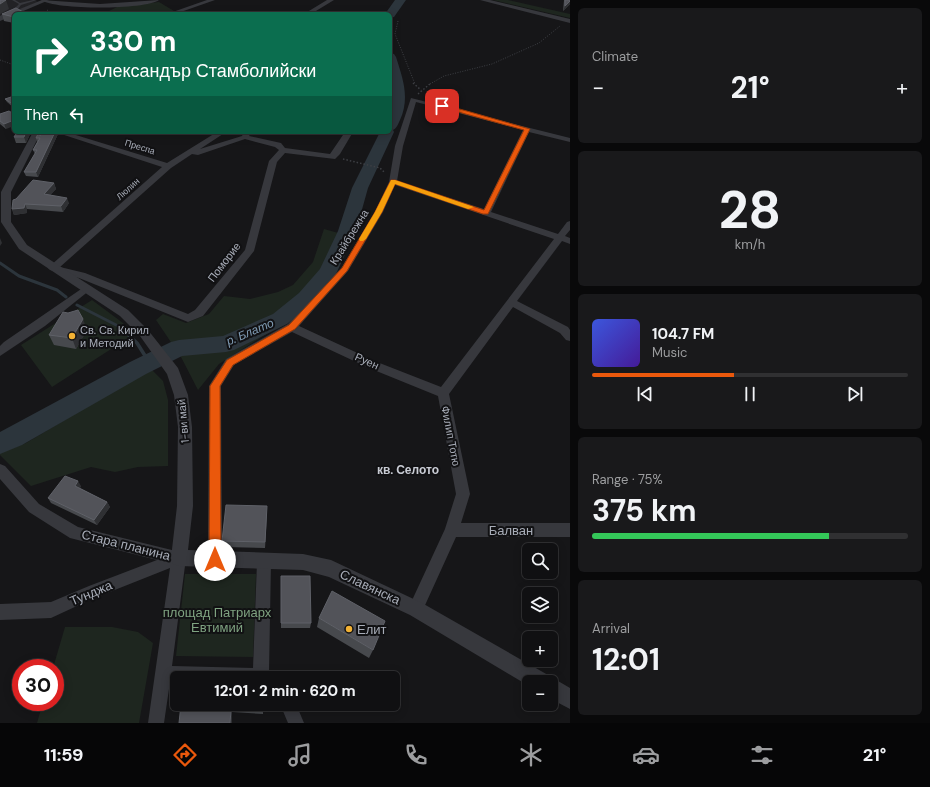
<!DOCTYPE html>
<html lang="en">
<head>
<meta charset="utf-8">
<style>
	:root { --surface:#101012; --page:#19191b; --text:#f1f3f6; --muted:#9c9d9f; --line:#303032; --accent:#ea580c }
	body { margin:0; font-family:"DM Sans",sans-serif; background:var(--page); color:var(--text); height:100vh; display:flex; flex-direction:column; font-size:15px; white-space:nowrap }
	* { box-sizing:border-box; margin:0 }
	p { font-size:13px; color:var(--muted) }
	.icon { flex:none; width:22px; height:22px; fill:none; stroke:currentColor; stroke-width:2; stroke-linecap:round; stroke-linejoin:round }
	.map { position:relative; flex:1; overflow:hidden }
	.side { display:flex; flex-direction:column; gap:8px; padding:8px; background:#09090a; width:360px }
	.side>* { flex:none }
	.guide { position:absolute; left:12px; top:12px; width:380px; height:122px; border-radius:6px; box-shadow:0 2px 10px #0003,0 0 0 1px var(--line); background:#0b6e4f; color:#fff; overflow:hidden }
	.buttons { position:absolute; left:522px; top:543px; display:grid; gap:8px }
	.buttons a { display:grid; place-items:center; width:36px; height:36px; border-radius:6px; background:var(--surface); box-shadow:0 2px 10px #0003,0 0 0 1px var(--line); font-size:20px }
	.speed { position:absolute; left:12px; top:659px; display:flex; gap:8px; font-size:20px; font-weight:700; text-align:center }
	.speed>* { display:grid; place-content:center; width:52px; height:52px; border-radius:50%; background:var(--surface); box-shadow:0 2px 10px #0003,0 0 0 1px var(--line); line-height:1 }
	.speed .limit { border:6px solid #d22; background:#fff; color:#111 }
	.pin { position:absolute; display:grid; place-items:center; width:34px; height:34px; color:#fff; margin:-17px; border-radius:8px; box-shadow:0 2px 6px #0006 }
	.me { position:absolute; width:44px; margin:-22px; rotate:0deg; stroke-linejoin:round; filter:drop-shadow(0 0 3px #0008) }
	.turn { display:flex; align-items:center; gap:14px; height:84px; padding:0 12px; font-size:18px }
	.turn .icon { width:52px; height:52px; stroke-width:2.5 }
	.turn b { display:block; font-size:28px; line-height:34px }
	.then { display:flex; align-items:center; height:38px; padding:0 12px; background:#0003; gap:8px; font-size:15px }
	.big { font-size:30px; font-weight:700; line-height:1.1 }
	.side .card { flex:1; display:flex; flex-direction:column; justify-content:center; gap:6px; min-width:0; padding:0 14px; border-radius:6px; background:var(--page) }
	.side .dial { align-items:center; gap:0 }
	.dial b { font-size:52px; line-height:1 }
	.song { display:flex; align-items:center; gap:12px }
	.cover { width:48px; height:48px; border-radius:6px; background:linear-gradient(135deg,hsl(230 70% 55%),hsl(260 70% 35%)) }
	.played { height:4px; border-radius:2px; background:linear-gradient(90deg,var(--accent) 45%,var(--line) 45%) }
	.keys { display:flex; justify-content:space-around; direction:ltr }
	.heat { display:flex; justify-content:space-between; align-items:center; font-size:22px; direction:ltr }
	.charge { height:6px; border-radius:3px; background:linear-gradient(90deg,#34c759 75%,var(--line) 0) }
	.trip { position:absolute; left:170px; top:671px; width:230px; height:40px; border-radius:6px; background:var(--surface); box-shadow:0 2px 10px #0003,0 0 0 1px var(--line); font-weight:700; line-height:40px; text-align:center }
	.tab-bar { display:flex; height:64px; justify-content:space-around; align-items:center; background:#060607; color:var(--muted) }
	.tab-bar .icon { width:28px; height:28px }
	.tab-bar .current { color:var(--accent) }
	.tab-bar b { font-size:18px; color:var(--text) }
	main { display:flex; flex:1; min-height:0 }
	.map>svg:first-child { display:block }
</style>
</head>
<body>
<main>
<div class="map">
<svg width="570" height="723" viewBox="0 0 570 723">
	<rect width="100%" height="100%" fill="#161618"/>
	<path fill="#222225" d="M0,0H34L38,2L0,18Z"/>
	<path fill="#1e261f" d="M493,0H508L570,14V18Z
		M159,2L174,11L169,14H103L119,6Z
		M324,229L353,237L336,273L290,319L219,364L198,390L181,357L156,320L163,314L186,323L209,314L224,296L250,299L278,292L293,285L313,262Z
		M92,300L123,323L133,335L52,387L21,345Z
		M151,369L163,381L168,400V466L138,467L115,472L91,467L31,486L0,455V453L26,443Z
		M185,574H256L253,657L176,656Z
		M65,627H112L138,632L153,643L139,723H37L43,702H55V668H53Z"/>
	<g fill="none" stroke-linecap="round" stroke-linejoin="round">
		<path stroke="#2c353c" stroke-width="3" d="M0,263L19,276L57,290L66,297
			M77,305L122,328"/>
		<path stroke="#2c353c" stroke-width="3.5" d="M120,327L137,343L149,362"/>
		<path fill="#2c353c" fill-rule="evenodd" d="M395,0H406L394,17L390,18V14H385Z
			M390,53L394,54L396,57C403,79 410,98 400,120C398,124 397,128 393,130L394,132L368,188L356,231L335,276L313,303L287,324L234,350L226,352L182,356L146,374L22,445L0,454V432L130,362L171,342L179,340L223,336L273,314L299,293L320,269L338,231L352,188L380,132H390V110L392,99L390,79Z"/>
		<path stroke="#3d3f44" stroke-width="1" stroke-dasharray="1 1.5" stroke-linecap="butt" d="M47,10L54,14
			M398,21L395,34L415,84
			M0,60L14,65
			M430,84L444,76L492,64L539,43L560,26"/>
		<path stroke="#3d3f44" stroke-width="1.5" stroke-dasharray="1.5 2" stroke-linecap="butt" d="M413,83L421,90
			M418,94L431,83
			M343,159L380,168L385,173"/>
		<path fill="#37383d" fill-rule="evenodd" d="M12,0H15L20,3L33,0H37L21,5L18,9L0,18V16L16,7L19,4Z
			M174,11L184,13L185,14L175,13Z"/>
		<path fill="#37383d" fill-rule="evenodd" d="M42,0H49L0,21V17Z
			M207,0H215L175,14H167Z
			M327,0H334L311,14H304Z
			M411,98L570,138V142L529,132L491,212L558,234L567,222L570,221V230L565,236L570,238V244L562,241L517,301L568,327L570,330V341L566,340L560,333L513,307L449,394L470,494L461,523H570V537H456L421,614L416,617L411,614L408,609L445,529L456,494L438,396L369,368L292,332L234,365L221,386L222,560L220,565L215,567L210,565L208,560L209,386L226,359L288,324L342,267L375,212L389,182L395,146ZM416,102L523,130L484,209L397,181L403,146ZM395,185L554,239L441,387L377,362L299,326L348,271L383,212Z
			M55,132H66L167,163L217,132H226L200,149L242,136L244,132H252L249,136L281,143L285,148L330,154L345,132H353L340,154L335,159L285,153L277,162L254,251L203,316L188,322L79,278L50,270L48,268L50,266L162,167ZM245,139L275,147L279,150L269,161L245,250L195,310L188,314L85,273L60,267L171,168L192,154L198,155Z
			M87,285L90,286L92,288L90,290L45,326L0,356V346L4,342Z
			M0,464L5,466L39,504L78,527L184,553L186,558L172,666L253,668L257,562L259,557L264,555L269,557L271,562L269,672L272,678H177V682H170L164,723H148L170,568L92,599L51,618L0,620V604L51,602L89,586L157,560L70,538L29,512L0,479Z
			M280,704H296L304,723H288Z"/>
		<path fill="#37383d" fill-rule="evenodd" d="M41,0L100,4L159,0C145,10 55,10 41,0Z
			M480,0H490L570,19V23Z
			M33,132H41L11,192V222L27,245L128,310L148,330L178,368L188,395L192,427L193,506L188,550L303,554L331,560L422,603L548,675L549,679L558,681L570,688V709L551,699V682H529V686L410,615L329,577L303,570L179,566L173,564L171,558L177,506L178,427L174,395L167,374L140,336L120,316L19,249L1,222V192Z"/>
	</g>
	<path fill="#47494d" d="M564,0H570V4L563,11Z
		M2,14H14V23L4,21Z
		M14,96V108L7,102L5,99Z
		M9,111L6,129L0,124V114Z
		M31,132L26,143H16L14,137Z
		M58,134L38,177L26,176L24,172L35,154L33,150L37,142L36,138L41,136Z
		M54,183L56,189L50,195L69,203L63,212L27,209V213L14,215L12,209L16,199Z
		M87,330L76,349L54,345L49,335Z
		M81,486L80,488L107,502L110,507L97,525L51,503L48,498Z
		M267,513L265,548L224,547L222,541Z
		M281,576L311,623L310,628H281Z
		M319,618L373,650L369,658L317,627Z
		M181,704H263V714L232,712Z"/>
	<path fill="#2f3033" d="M6,0L9,9L0,14V4Z
		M570,1V4L563,11L565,6Z
		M14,120V126L6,129L4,124Z
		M26,132H31L26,143L24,137Z
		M55,132H57L58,134L38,177L36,172Z
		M54,183L56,189L46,200L44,194Z
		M67,198L69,203L63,212L61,206Z
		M25,204L27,209V213L14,215L12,209Z
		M0,238L2,243L0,246Z
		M83,319L87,330L76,349L72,338Z
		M78,481L81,486L78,490L75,486Z
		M107,502L110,507L97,525L94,520Z
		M267,506V513L265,548V542Z
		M231,710L232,712V723H230Z"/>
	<path fill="#525359" stroke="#5f6168" d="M0,0H6L0,4Z
		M565,0H570V1L565,6Z
		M16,8L25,13L23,14H14V17L2,14Z
		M14,96V105L5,99Z
		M9,111L14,114V120L4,124L0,121V114Z
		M17,132H26L24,137H14Z
		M39,132L40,136L42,132H55L36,172H24L37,150H33L40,138H36Z
		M33,180L54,183L44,194L67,198L61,206L25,204L24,208L12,209L13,200L16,199Z
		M78,310L83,319L72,338L49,335L63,312L68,313Z
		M65,476L78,481L75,486L107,502L94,520L48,498Z
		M226,505L267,506L265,542L222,541Z
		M281,576H310L311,623H281Z
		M332,591L385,621L373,650L319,618Z
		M181,704H262V711L231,710L230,723H179Z"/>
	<path fill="#ea580c" stroke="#983908" d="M442,104L530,129L488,214H483L395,184L382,212L347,271L295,329L233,365L220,386L221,560L219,564L215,566L211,564L209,560L210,386L227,360L289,325L342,268L375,212L391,180H395L484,210L524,130L440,107L439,106Z"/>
	<path fill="#f59e0b" d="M391,180H395L474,207L468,209L395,184L382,212L366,239L363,241H360L359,239L375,212Z"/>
	<g fill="#f2b134" stroke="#111113" stroke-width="1.5">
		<circle cx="72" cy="336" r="4"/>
		<circle cx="349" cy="629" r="4"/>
	</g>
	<g text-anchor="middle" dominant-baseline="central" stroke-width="4" stroke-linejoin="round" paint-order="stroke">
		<g font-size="9" fill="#a8adb8" stroke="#111113">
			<text transform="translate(140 147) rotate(17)">Преспа</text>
			<text transform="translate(128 189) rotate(-42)">Люлин</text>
		</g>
		<g font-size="11" fill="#a8adb8" stroke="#111113">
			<text transform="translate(349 237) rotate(-58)">Крайбрежна</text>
			<text transform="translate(224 262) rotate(-53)">Поморие</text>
			<text transform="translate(367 361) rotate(24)">Руен</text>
			<text transform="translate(183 421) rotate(-95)">1-ви май</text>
			<text transform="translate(451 436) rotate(79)">Филип Тотю</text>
		</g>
		<g font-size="11" fill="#a8adb8" stroke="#111113" text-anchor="start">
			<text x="80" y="330">Св. Св. Кирил<tspan x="80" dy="13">и Методий</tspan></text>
		</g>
		<g font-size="12" font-style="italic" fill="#7f9bb3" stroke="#111113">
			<text transform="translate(250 332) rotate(-23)">р. Блато</text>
		</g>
		<g font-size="12" font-weight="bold" fill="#c9ccd4" stroke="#111113">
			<text x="408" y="470">кв. Селото</text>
		</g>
		<g font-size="13" fill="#a8adb8" stroke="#111113">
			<text x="511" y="530">Балван</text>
			<text transform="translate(126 545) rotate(14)">Стара планина</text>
			<text transform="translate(370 587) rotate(25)">Славянска</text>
			<text transform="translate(91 593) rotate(-23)">Тунджа</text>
		</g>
		<g font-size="13" fill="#7fa381" stroke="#111113">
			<text x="217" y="612">площад Патриарх<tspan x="217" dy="15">Евтимий</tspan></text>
		</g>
		<g font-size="13" fill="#a8adb8" stroke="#111113" text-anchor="start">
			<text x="357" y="629">Елит</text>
		</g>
	</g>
</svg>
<div class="buttons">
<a><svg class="icon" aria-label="search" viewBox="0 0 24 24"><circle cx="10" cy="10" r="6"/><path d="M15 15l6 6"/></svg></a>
<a><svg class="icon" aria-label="layers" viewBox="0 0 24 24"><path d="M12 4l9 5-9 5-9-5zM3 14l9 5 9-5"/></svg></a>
<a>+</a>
<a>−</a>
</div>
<div class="speed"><div class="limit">30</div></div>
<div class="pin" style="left:442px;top:106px;background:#d93025"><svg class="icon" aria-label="arrive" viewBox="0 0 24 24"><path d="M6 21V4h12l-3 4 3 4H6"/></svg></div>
<svg class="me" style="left:215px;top:560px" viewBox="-20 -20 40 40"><circle r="19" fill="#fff"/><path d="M0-13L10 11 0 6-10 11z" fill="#ea580c"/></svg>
<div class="trip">12:01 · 2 min · 620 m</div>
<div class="guide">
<div class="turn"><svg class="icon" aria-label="right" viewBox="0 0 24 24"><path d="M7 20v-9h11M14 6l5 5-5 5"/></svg><div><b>330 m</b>Александър Стамболийски</div></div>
<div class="then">Then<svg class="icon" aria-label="left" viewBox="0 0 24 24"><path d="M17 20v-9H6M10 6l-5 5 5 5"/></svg></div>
</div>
</div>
<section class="side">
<div class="card"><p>Climate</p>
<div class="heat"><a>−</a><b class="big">21°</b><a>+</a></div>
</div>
<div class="card dial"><b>28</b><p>km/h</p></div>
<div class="card">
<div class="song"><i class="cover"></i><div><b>104.7 FM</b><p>Music</p></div></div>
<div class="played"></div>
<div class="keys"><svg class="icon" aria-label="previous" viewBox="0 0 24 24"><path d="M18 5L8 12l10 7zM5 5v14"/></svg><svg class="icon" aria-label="pause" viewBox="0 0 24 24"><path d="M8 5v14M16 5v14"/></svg><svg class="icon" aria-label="next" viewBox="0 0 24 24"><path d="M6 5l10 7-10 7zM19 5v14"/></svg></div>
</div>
<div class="card"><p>Range · 75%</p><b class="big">375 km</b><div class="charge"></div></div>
<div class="card"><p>Arrival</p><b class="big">12:01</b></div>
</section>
</main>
<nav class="tab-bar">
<b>11:59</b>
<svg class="icon current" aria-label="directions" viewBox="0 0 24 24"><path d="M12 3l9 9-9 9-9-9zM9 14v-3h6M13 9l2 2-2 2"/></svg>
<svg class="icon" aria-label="music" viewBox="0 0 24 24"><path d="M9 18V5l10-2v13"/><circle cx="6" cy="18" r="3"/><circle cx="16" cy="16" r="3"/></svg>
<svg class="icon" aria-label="phone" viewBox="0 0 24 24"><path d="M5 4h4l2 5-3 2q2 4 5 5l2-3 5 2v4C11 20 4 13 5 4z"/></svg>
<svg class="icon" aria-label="climate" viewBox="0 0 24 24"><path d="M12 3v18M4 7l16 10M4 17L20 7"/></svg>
<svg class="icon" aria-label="car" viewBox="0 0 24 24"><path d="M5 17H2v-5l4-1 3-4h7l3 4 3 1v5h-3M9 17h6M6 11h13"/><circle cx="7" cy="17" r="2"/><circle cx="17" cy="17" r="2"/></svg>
<svg class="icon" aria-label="filters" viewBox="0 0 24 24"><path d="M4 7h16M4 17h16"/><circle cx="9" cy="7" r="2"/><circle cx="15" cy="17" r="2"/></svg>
<b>21°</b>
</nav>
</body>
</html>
